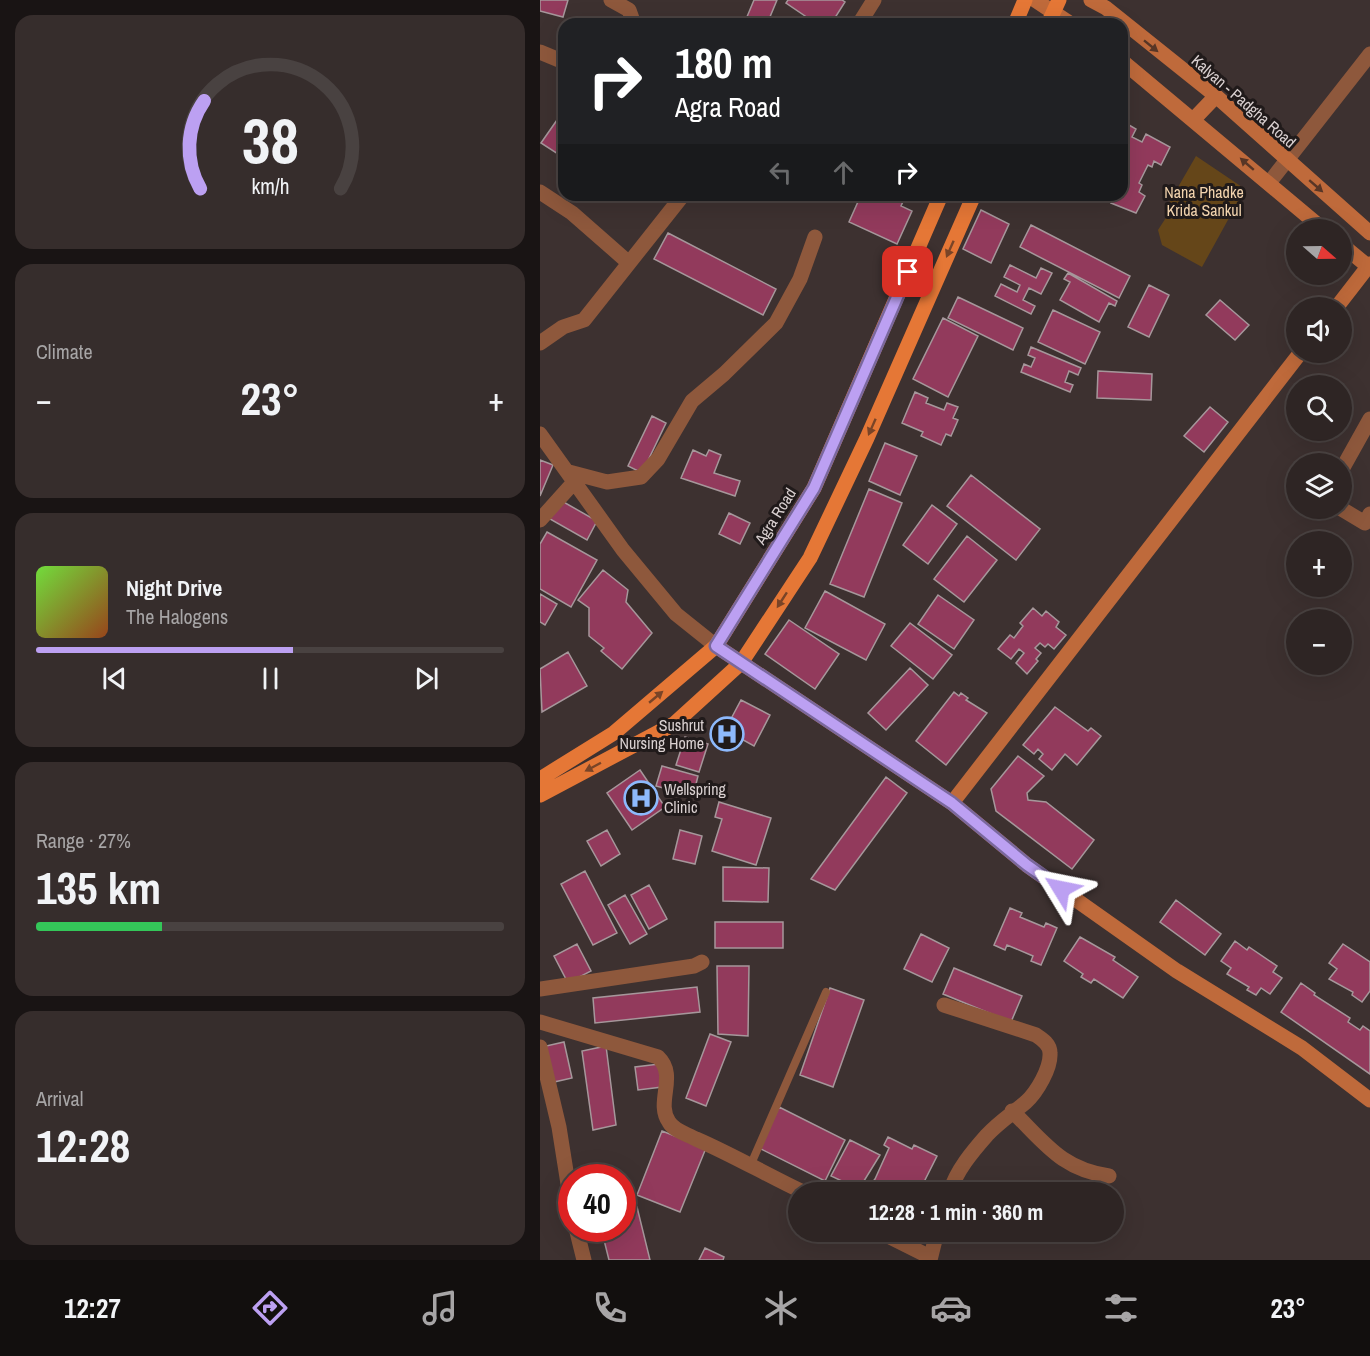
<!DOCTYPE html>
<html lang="en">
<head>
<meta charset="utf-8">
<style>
	:root { --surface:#2e2524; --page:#362d2c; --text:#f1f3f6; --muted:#a7a5a6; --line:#494241; --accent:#bca0f2 }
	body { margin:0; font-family:"Archivo Narrow",sans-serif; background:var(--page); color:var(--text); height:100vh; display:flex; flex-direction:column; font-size:22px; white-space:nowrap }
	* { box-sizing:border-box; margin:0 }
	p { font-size:20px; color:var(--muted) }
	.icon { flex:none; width:33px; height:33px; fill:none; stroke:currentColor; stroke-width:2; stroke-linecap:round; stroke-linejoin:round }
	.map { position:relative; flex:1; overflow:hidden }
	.details { display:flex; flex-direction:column; gap:15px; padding:15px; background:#191414; width:540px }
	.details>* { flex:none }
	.hud { position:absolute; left:18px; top:18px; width:570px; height:183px; border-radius:18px; box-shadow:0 6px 24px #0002,0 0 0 2px var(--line); background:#202124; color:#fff; overflow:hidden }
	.needle { width:39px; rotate:110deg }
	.fabs { position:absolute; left:746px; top:219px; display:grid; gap:12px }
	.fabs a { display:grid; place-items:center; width:66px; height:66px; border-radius:50%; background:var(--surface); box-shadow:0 6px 24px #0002,0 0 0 2px var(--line); font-size:30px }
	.speed { position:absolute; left:18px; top:1164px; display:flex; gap:12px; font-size:30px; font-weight:700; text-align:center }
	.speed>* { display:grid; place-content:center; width:78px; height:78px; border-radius:50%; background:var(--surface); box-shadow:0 6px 24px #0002,0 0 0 2px var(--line); line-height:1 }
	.speed .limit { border:9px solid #d22; background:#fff; color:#111 }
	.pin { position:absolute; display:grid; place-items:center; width:51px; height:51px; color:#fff; margin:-26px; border-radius:12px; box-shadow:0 3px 9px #0006 }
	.me { position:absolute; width:66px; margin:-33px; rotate:305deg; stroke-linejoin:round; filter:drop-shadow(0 0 4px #0008) }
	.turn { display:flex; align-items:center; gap:21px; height:126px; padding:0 18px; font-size:27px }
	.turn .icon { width:78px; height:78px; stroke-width:2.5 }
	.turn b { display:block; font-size:42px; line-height:51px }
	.lanes { display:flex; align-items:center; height:57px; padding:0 18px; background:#0003; justify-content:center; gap:30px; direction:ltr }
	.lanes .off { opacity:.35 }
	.big { font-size:45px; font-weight:700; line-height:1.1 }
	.details .tile { flex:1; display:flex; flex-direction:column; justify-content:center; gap:9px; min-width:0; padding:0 21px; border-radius:18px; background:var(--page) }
	.details .dial { align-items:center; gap:0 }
	.dial svg { height:156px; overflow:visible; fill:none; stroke:var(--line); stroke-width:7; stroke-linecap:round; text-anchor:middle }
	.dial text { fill:var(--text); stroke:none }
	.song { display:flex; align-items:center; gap:18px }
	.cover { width:72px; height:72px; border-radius:9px; background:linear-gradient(135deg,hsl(100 70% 55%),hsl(20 70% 35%)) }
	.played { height:6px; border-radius:3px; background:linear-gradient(90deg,var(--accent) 55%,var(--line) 55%) }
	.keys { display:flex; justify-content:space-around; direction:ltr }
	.heat { display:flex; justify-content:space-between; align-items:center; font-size:33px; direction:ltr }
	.charge { height:9px; border-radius:4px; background:linear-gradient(90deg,#34c759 27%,var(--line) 0) }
	.trip { position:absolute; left:248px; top:1182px; width:336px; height:60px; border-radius:30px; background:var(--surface); box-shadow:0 6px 24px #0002,0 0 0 2px var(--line); font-weight:700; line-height:60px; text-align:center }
	.tab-bar { display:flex; height:96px; justify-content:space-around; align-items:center; background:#120f0e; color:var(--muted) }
	.tab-bar .icon { width:42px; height:42px }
	.tab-bar .current { color:var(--accent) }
	.tab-bar b { font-size:27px; color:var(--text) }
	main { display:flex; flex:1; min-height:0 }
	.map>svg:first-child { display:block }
</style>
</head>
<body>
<main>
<section class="details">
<div class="tile dial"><svg viewBox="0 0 100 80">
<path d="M14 69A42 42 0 1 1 86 69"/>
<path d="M14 69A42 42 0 0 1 16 24" stroke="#bca0f2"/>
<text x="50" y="56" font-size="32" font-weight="700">38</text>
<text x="50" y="72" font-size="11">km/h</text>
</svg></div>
<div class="tile"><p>Climate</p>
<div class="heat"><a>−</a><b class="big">23°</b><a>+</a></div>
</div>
<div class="tile">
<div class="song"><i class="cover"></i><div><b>Night Drive</b><p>The Halogens</p></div></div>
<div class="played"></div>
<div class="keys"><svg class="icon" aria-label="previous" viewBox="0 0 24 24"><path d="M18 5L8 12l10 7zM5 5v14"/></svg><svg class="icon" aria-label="pause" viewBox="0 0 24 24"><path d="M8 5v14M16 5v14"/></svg><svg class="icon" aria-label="next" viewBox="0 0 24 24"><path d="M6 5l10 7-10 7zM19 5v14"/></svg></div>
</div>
<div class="tile"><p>Range · 27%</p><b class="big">135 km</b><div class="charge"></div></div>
<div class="tile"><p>Arrival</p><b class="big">12:28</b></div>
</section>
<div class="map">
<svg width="830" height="1260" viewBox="0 0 830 1260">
	<rect width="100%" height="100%" fill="#3d3130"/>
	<path fill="#654619" d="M656,156L705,189L662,267L622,245L618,230L631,210L626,208Z"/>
	<path fill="#923a5c" stroke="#a6979b" stroke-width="1.5" d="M0,0H28L23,17L0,11Z
		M214,0H237L227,24H204Z
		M248,0H302L305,2L291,24H277L246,3Z
		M24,110V151L21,156L1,143Z
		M582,121L596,129L592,137L602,142L606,134L630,147L621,165L614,161L612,167L608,165L599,183L602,185L599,192L605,196L596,213L571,203L575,195H582Z
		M321,195H335L344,200L346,195H366L361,206L372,211L357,244L309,222Z
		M441,210L469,224L451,263L423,249Z
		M491,225L590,276L579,298L480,247Z
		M128,233L236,289L223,315L114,259Z
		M470,265L496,278L501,268L512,273L501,294L489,288L483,300L495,306L491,314L455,296L461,284L477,292L480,285L464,277Z
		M528,273L577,301L575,306L569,303L559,322L520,300L530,282L524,279Z
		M609,285L629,295L609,337L588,327Z
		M418,297L483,328L473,350L408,318Z
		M680,300L709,325L695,340L666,315Z
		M513,310L560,332L545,364L498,342Z
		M403,318L438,336L408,397L373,379Z
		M491,347L541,368L538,375L529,371L525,382L533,385L530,392L481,372L484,364L491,367L495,358L488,355Z
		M558,371L612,374L611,400L557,398Z
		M375,392L388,398L386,403L404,410L407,403L418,407L413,418L418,420L411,436L406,434L401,445L381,436L383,432L362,423Z
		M670,407L688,422L664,452L644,436Z
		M112,416L126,423L102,473L88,466Z
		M345,443L377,456L360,495L329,481Z
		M153,450L166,456L169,450L181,455L174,473L200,481L195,496L141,478Z
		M0,460L13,465L0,496Z
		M431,475L500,529L476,560L407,506Z
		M329,489L362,503L324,597L290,584Z
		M20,500L57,521L47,540L10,519Z
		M392,505L417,524L388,564L363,545Z
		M189,513L210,523L200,544L179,534Z
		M7,532L57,560L31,607L0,589V544Z
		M427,536L457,560L424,602L394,579Z
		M63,570L88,590L86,602L112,633L82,669L61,651L64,648L49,636V608L38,600Z
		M285,591L345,624L326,660L265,628Z
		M0,594L17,604L5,625L0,622Z
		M398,595L434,620L414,649L378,624Z
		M493,608L502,616L506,611L519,622L516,627L526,635L514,649L508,644L505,647L500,643L495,648L501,653L496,659L498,661L487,674L476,663L484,653L479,649L471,659L458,649L470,635L474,638L483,626L480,623Z
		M249,620L299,654L275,689L225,654Z
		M370,623L412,655L393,679L351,646Z
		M28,652L47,686L2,712L0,669Z
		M370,668L388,685L346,730L328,713Z
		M414,692L419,696L421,693L428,698L426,700L447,713L406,765L376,741Z
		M201,700L230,715L214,746L198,737L192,748L171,736L177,725L185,730Z
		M515,707L548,731L551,728L561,736L537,765L525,754L512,770L499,759L503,754L498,749L494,754L483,745Z
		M145,737L168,744L159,772L136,765Z
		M478,756L504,776L487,793L488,800L506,802L554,840L532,869L456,811L451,789Z
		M122,766L158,776L153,796L116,786Z
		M100,770L125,807L92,830L67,793Z
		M346,777L367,793L295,890L271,879Z
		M179,802L231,818L216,865L172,851L182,819L175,817Z
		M67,830L80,854L61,866L47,841Z
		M140,830L162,836L155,864L133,859Z
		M183,867L229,868L228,902L183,901Z
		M45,871L77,933L53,945L21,884Z
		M109,885L127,919L109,929L91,895Z
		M85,895L107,934L90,944L68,905Z
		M636,900L681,934L665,955L620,922Z
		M470,908L482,913L480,917L504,927L506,923L517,928L501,965L491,961L493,956L467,945L465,950L454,945Z
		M175,922H243V948H175Z
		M381,934L409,948L392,982L364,969Z
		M540,937L575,957L573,960L598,977L583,998L554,979L551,983L541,977L543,974L524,961Z
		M695,941L707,950L709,947L737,966L733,972L742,978L730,994L721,988L716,995L707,990L709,987L687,974L691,968L681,961Z
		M37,944L51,971L28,983L14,956Z
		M803,944L830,962V991L822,1002L812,995L813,992L789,979L797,969L789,963Z
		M177,966H209L208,1036L178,1034Z
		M414,968L482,996L471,1022L403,994Z
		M761,983L775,993L774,995L810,1018L808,1022L820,1030L823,1026L830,1031V1074L741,1012Z
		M157,987L160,1012L55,1023L53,998Z
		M290,988L324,1000L293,1087L260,1075Z
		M170,1034L191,1042L166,1106L146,1098Z
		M24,1042L32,1078L14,1082L6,1046Z
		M66,1046L76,1125L53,1130L42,1051Z
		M119,1064L122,1087L98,1090L95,1067Z
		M239,1107L305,1140L285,1181L219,1148Z
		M122,1131L166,1148L140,1212L97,1195Z
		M348,1137L372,1149L374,1145L397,1156L384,1182L392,1186L389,1192H331L326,1190L335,1179L349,1148L344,1145Z
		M310,1140L340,1155L319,1189L291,1176Z
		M97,1207L110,1260H69L61,1228H82V1210Z
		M165,1248L184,1257L183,1260H159Z"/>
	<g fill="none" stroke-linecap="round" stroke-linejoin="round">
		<path stroke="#8e583c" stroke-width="8" d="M211,1164L286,992"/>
		<path stroke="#8e583c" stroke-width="15" d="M71,0L89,10L94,24
			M319,24L334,0
			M0,52L24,62
			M729,183L830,54
			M0,192L32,213L89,263
			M0,343L23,327L44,320L143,195
			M0,434L83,550L136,614L176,646
			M801,471L830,419
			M29,472L67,482L101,477L118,459L152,401L184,374L236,323L260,279L275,237
			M800,508L825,523L830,514
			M0,520L35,481
			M0,989L154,966L162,962
			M404,1005L496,1035C502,1039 510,1044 510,1053C511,1068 497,1092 486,1102C473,1113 459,1122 447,1135C432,1152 416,1171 410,1192
			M0,1022L118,1057C138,1076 115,1102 129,1122C134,1131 147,1134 156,1139C193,1155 227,1175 263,1192
			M0,1047L19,1127L32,1209
			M472,1111C505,1143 521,1169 569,1176
			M36,1228L44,1260
			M340,1232L390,1257
			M390,1260L397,1232"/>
		<path stroke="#bf6a3b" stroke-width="15" d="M495,0L531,24
			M551,0L566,8L676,96L830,233
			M582,61L784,230
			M654,119L676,96
			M801,244L830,268
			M796,308L830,264
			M176,646L412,803L487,865L637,971L762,1048L830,1100
			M412,803L761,352"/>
		<path stroke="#e57736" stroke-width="15" d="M475,24L485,0
			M508,24L519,0
			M0,779L74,733L176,646L274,488L401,195
			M0,795L134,724L201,663L270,558L327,438L434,195"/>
	</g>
	<defs><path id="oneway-solid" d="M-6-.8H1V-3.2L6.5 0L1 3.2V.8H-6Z" transform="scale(1.5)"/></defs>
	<g fill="#583626">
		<use href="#oneway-solid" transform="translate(611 46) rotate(39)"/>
		<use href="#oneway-solid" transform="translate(707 164) rotate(-139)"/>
		<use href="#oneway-solid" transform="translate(776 186) rotate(41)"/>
	</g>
	<g fill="#794427">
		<use href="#oneway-solid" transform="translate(410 249) rotate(114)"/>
		<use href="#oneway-solid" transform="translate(332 427) rotate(114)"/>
		<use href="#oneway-solid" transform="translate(242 600) rotate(123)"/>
		<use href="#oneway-solid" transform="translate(116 697) rotate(-40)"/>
		<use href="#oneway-solid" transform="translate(53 767) rotate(152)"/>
	</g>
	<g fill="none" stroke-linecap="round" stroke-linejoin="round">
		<defs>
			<path id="route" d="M368,272L274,488L176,646L412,803L487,865L521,889"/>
		</defs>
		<use href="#route" stroke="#7a689d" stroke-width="15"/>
		<use href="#route" stroke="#bca0f2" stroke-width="10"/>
	</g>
	<defs>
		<symbol id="hospital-ring" viewBox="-11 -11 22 22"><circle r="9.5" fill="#201a1a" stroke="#8db9fc" stroke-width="1.5"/><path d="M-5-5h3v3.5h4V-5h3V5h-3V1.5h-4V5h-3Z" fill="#8db9fc"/></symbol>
	</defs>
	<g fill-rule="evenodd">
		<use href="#hospital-ring" x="168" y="715" width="38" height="38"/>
		<use href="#hospital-ring" x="82" y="779" width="38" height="38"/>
	</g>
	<g text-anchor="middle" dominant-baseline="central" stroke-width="6" stroke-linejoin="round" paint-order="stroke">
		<g font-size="16" fill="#dad1d1" stroke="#201a1a">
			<text transform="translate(704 101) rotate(41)">Kalyan - Padgha Road</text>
			<text transform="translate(235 516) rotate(-58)">Agra Road</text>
		</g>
		<g font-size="16" fill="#f3d4ae" stroke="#201a1a">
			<text x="664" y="192">Nana Phadke<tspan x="664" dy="18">Krida Sankul</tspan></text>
		</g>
		<g font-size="16" fill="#dad1d1" stroke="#201a1a" text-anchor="end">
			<text x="164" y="725">Sushrut<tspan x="164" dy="18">Nursing Home</tspan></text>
			<text x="124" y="789" text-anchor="start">Wellspring<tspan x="124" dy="18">Clinic</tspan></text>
		</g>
	</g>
</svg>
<div class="fabs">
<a><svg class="needle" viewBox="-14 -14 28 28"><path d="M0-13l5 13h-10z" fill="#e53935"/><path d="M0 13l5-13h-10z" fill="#a7a5a6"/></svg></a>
<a><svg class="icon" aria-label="sound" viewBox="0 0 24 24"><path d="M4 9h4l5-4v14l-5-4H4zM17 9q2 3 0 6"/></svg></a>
<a><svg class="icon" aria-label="search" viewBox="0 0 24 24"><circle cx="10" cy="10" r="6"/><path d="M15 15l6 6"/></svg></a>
<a><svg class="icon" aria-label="layers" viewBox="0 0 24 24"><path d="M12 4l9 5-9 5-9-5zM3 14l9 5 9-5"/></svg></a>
<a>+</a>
<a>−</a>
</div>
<div class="speed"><div class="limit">40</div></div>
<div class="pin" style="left:368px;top:272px;background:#d93025"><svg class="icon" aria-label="arrive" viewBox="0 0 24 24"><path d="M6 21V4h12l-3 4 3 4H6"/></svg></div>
<svg class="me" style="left:521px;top:889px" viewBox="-20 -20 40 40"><path d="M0-17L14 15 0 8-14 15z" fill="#bca0f2" stroke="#fff" stroke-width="4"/></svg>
<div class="trip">12:28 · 1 min · 360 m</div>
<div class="hud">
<div class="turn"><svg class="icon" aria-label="right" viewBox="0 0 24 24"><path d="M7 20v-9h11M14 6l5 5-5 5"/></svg><div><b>180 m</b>Agra Road</div></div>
<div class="lanes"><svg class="icon off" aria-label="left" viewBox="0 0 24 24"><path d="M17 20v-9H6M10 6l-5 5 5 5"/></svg><svg class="icon off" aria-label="ahead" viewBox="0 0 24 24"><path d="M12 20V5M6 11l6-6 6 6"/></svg><svg class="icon" aria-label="right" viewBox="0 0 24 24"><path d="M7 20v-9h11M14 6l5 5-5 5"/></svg></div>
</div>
</div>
</main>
<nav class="tab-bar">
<b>12:27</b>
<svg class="icon current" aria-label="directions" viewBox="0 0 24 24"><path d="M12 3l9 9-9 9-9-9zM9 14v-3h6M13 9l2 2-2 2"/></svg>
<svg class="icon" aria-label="music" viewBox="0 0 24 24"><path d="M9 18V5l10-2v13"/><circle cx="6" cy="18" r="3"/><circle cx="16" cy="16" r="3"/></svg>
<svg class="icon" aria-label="phone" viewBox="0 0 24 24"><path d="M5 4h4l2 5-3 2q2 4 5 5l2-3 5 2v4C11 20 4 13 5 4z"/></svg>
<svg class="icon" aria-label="climate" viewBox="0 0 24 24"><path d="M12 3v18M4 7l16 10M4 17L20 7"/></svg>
<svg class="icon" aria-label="car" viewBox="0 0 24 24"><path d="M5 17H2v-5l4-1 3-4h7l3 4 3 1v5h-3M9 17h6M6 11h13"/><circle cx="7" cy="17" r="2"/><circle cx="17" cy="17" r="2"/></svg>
<svg class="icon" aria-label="filters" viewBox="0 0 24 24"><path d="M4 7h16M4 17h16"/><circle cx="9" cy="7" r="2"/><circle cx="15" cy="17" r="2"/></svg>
<b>23°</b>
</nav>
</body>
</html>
